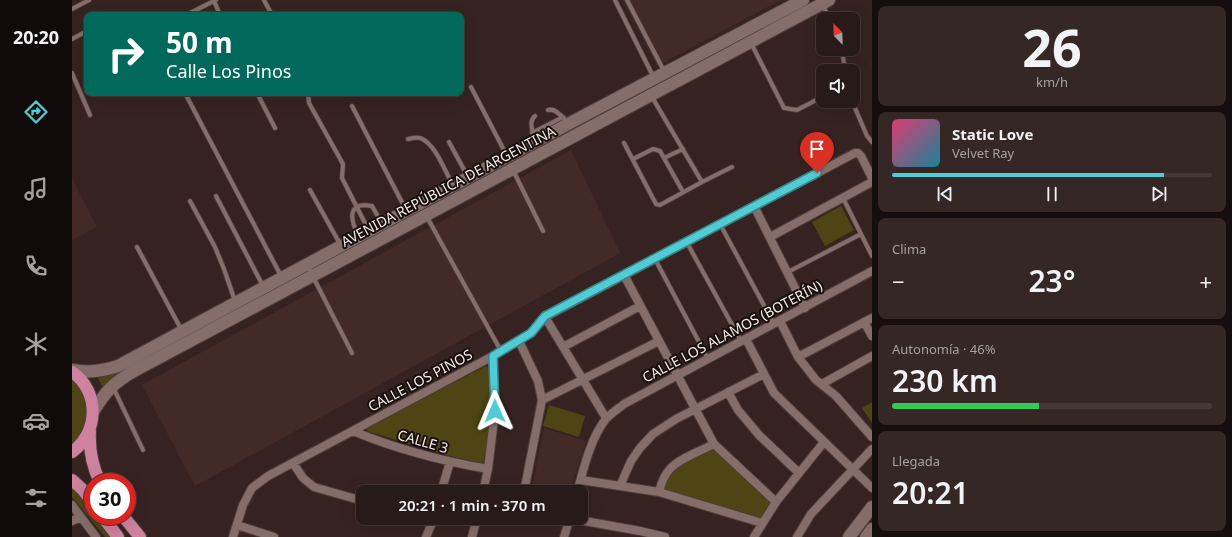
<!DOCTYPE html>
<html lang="es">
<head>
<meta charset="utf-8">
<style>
	:root { --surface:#281a19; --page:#342726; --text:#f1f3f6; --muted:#a5a1a2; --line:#443838; --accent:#51ccd5 }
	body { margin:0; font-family:"Noto Sans",sans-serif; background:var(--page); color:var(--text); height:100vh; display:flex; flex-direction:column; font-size:15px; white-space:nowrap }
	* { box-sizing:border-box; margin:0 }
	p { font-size:13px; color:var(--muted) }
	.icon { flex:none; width:22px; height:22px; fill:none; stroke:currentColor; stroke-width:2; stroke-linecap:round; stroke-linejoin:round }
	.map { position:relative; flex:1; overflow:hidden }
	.details { display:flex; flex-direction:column; gap:6px; padding:6px; background:#160e0e; width:360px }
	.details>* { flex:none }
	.banner { position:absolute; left:12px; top:12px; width:380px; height:84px; border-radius:8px; box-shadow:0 4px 16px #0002,0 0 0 1px var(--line); background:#00695c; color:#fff; overflow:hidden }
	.needle { width:26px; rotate:337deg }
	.tools { position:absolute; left:744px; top:12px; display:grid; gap:8px }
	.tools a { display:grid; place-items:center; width:44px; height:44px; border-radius:8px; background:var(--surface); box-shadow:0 4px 16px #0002,0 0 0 1px var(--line); font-size:20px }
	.speed { position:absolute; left:12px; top:473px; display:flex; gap:8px; font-size:20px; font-weight:700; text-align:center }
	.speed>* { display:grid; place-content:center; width:52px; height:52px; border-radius:50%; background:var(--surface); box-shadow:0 4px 16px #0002,0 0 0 1px var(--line); line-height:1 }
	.speed .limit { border:6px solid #d22; background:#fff; color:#111 }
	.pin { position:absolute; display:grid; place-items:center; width:34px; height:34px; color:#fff; margin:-41px -17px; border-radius:50% 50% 50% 0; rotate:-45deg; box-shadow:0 0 4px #0007 }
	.pin .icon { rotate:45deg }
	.me { position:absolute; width:44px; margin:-22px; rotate:359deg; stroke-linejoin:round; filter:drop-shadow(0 0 3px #0008) }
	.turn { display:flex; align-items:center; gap:14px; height:84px; padding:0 16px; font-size:18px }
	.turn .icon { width:52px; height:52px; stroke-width:2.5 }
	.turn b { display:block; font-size:28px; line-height:34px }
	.big { font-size:30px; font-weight:600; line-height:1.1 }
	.details .tile { flex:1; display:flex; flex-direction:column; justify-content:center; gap:6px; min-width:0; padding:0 14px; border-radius:8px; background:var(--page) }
	.details .dial { align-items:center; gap:0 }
	.dial b { font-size:52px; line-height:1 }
	.song { display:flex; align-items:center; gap:12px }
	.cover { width:48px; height:48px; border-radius:6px; background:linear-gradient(135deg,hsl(340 70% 55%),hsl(190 70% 35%)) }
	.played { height:4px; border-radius:2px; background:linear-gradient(90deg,var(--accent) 85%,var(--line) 85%) }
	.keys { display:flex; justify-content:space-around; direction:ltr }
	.heat { display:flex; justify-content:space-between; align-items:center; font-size:22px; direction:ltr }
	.charge { height:6px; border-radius:3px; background:linear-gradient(90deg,#34c759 46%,var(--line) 0) }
	.trip { position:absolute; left:284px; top:485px; width:232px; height:40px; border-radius:8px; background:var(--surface); box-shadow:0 4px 16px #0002,0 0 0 1px var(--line); font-weight:600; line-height:40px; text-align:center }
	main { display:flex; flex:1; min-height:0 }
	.menu { display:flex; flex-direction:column; width:72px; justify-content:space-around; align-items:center; background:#100a0a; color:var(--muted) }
	.menu .icon { width:28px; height:28px }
	.menu .current { color:var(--accent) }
	.menu b { font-size:18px; color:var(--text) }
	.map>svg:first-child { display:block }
</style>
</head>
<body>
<main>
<nav class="menu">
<b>20:20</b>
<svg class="icon current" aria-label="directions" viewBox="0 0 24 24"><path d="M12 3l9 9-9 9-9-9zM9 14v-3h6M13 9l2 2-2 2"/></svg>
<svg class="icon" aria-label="music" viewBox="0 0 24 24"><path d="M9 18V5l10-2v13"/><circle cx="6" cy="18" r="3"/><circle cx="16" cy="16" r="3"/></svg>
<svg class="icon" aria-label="phone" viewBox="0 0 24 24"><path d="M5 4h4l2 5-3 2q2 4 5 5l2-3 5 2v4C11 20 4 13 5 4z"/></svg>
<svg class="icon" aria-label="climate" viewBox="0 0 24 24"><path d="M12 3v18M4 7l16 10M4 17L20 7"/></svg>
<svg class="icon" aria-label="car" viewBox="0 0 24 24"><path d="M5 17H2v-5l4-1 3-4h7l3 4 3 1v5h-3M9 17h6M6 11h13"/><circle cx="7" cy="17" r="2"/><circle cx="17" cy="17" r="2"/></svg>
<svg class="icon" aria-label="filters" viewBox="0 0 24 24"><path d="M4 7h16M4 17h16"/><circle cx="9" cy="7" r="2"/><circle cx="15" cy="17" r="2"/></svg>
</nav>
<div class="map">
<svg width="800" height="537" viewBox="0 0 800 537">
	<rect width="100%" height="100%" fill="#362321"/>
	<path fill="#442a26" d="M551,0H709L585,66Z
		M499,150L548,253L123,486L70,385Z
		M0,179L25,227L0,240Z
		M472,428L514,441L498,492H459Z"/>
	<path fill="#4f4514" d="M769,206L782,230L753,246L740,222Z
		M70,360L31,388L26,378L38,375Z
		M414,366L417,368L420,411L411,464L370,454L295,431V428Z
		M0,379C13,389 18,407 14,423C12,431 6,438 0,444Z
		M800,402V423L790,408Z
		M477,405L513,416L507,437L471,426Z
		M641,449L698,503L688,519L591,490C600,465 619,459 641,449Z
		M0,484L21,509V516H27L44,537H33L0,497Z"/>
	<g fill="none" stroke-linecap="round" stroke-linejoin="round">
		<defs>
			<path id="lane" d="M192,0L200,15
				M543,0L582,78
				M555,0L592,71
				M142,1L148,15
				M751,6L758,19
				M0,9L17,0
				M114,15L144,0
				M0,39L15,31
				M679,43L712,108L725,110L750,97
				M770,49L773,71
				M0,73L18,115
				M399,87L435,156
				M113,93L209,276
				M185,93L203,128
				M236,93L237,103L271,164L270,178L296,229
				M580,97L630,182
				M780,101L795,136L800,142
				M280,106L334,210
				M476,110C482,108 487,114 492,118
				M460,133L491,117
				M461,134C460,128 457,121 463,116
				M336,139C340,138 344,137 348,138C363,143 373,171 380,184
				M377,142L396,177
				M552,143L584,204L588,205L630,182L660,167
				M561,159L581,149L588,151L592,158
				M441,170L471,231
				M238,190L268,244
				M611,192L592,158L611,149
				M144,196L191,286
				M771,198L800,256
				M118,201L143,247L152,269L163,301
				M355,217L429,351
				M648,224L702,324
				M286,235C278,219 275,201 300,206L309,222
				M614,241L669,341
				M65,247L109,329
				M583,259L636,359
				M235,265L280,353
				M716,272L789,234
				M41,387L71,450"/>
			<path id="street" d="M682,206L733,308
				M698,237L800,182
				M552,275L642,444L704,502
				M473,317L534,418
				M708,321L726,357L737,371L744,380L764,396L800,437
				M792,322L800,336
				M674,339L702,393L800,488
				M447,341L466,381L470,400L452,492
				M491,347L568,306
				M726,357L800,318
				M750,384L800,356
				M656,392L666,410L687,435L727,473
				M470,400L587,341
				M281,431C324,449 370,461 416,469
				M221,463L231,478L242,487L291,501
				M509,480L587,492L690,523
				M548,486L559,461L568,448L581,434L604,419L692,374
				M369,492L378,462
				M411,492L416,469L423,411L421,356
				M505,492C512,468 518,440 533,420C538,414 546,409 552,404L800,271
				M587,492C589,484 592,475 598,469C608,458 629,451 642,444
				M0,505L24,537
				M347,518L361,522
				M496,518L568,531L593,537
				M0,521L9,517
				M165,525L202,537
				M161,537L171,505L180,488L196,476L421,356L459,333L473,317L783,153H786L789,156L800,178
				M354,537L362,518
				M400,537L405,518
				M492,537L498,518
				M682,537L704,502L752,442
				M725,537L739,514L800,449"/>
			<path id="secondary" d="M0,370C17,373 30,371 46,366L498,123L731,0
				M21,412C33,392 41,383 62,371L757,0
				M777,537L800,507
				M794,537L800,529"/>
			<path id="primary" d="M0,372C28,391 27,433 0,452
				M18,431C17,449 20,466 28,482
				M0,480L11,490L21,503
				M30,516L46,537
				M51,516L68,537"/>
		</defs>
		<use href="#lane" stroke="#4e3e3c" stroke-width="5.5"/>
		<use href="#street" stroke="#4e3e3c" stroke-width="10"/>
		<use href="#secondary" stroke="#4e3e3c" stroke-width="14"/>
		<use href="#primary" stroke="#4e3e3c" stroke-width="14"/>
		<use href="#lane" stroke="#856e6a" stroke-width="4"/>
		<use href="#street" stroke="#856e6a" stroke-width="8"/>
		<use href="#secondary" stroke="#856e6a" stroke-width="12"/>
		<use href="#primary" stroke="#ce829e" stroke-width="12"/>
	</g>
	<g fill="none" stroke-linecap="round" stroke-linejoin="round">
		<defs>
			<path id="route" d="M423,411L421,356L459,333L473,316L745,173"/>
		</defs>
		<use href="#route" stroke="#35858a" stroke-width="10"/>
		<use href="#route" stroke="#51ccd5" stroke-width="7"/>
	</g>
	<g text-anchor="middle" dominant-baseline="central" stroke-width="4" stroke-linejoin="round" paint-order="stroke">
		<g font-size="14" fill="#faedeb" stroke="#180f0e">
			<text transform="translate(376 186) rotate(-28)">AVENIDA REPÚBLICA DE ARGENTINA</text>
			<text transform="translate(660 331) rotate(-28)">CALLE LOS ALAMOS (BOTERÍN)</text>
			<text transform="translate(348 380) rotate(-28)">CALLE LOS PINOS</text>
			<text transform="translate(351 441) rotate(16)">CALLE 3</text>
		</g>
	</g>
</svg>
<div class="tools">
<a><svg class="needle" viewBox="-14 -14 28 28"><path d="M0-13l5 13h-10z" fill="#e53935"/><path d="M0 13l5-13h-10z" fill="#a5a1a2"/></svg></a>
<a><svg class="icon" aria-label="sound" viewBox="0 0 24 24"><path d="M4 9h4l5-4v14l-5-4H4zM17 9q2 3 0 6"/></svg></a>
</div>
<div class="speed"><div class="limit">30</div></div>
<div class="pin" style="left:745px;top:173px;background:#d93025"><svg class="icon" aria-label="arrive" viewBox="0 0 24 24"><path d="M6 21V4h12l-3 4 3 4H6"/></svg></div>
<svg class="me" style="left:423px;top:411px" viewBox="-20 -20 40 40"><path d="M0-17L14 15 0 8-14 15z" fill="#51ccd5" stroke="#fff" stroke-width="4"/></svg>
<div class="trip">20:21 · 1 min · 370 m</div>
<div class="banner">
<div class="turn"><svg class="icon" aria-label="right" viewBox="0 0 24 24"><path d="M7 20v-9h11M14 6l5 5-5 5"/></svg><div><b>50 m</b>Calle Los Pinos</div></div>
</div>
</div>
<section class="details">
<div class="tile dial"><b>26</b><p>km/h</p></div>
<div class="tile">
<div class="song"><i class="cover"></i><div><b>Static Love</b><p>Velvet Ray</p></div></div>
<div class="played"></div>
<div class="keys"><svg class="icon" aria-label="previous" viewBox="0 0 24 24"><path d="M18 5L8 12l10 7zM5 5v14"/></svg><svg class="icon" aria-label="pause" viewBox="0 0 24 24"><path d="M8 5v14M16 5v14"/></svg><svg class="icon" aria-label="next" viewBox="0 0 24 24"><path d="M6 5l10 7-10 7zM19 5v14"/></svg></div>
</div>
<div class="tile"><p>Clima</p>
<div class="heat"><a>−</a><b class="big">23°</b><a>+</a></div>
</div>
<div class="tile"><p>Autonomía · 46%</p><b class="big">230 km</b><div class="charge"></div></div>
<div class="tile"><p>Llegada</p><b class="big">20:21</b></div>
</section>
</main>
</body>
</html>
